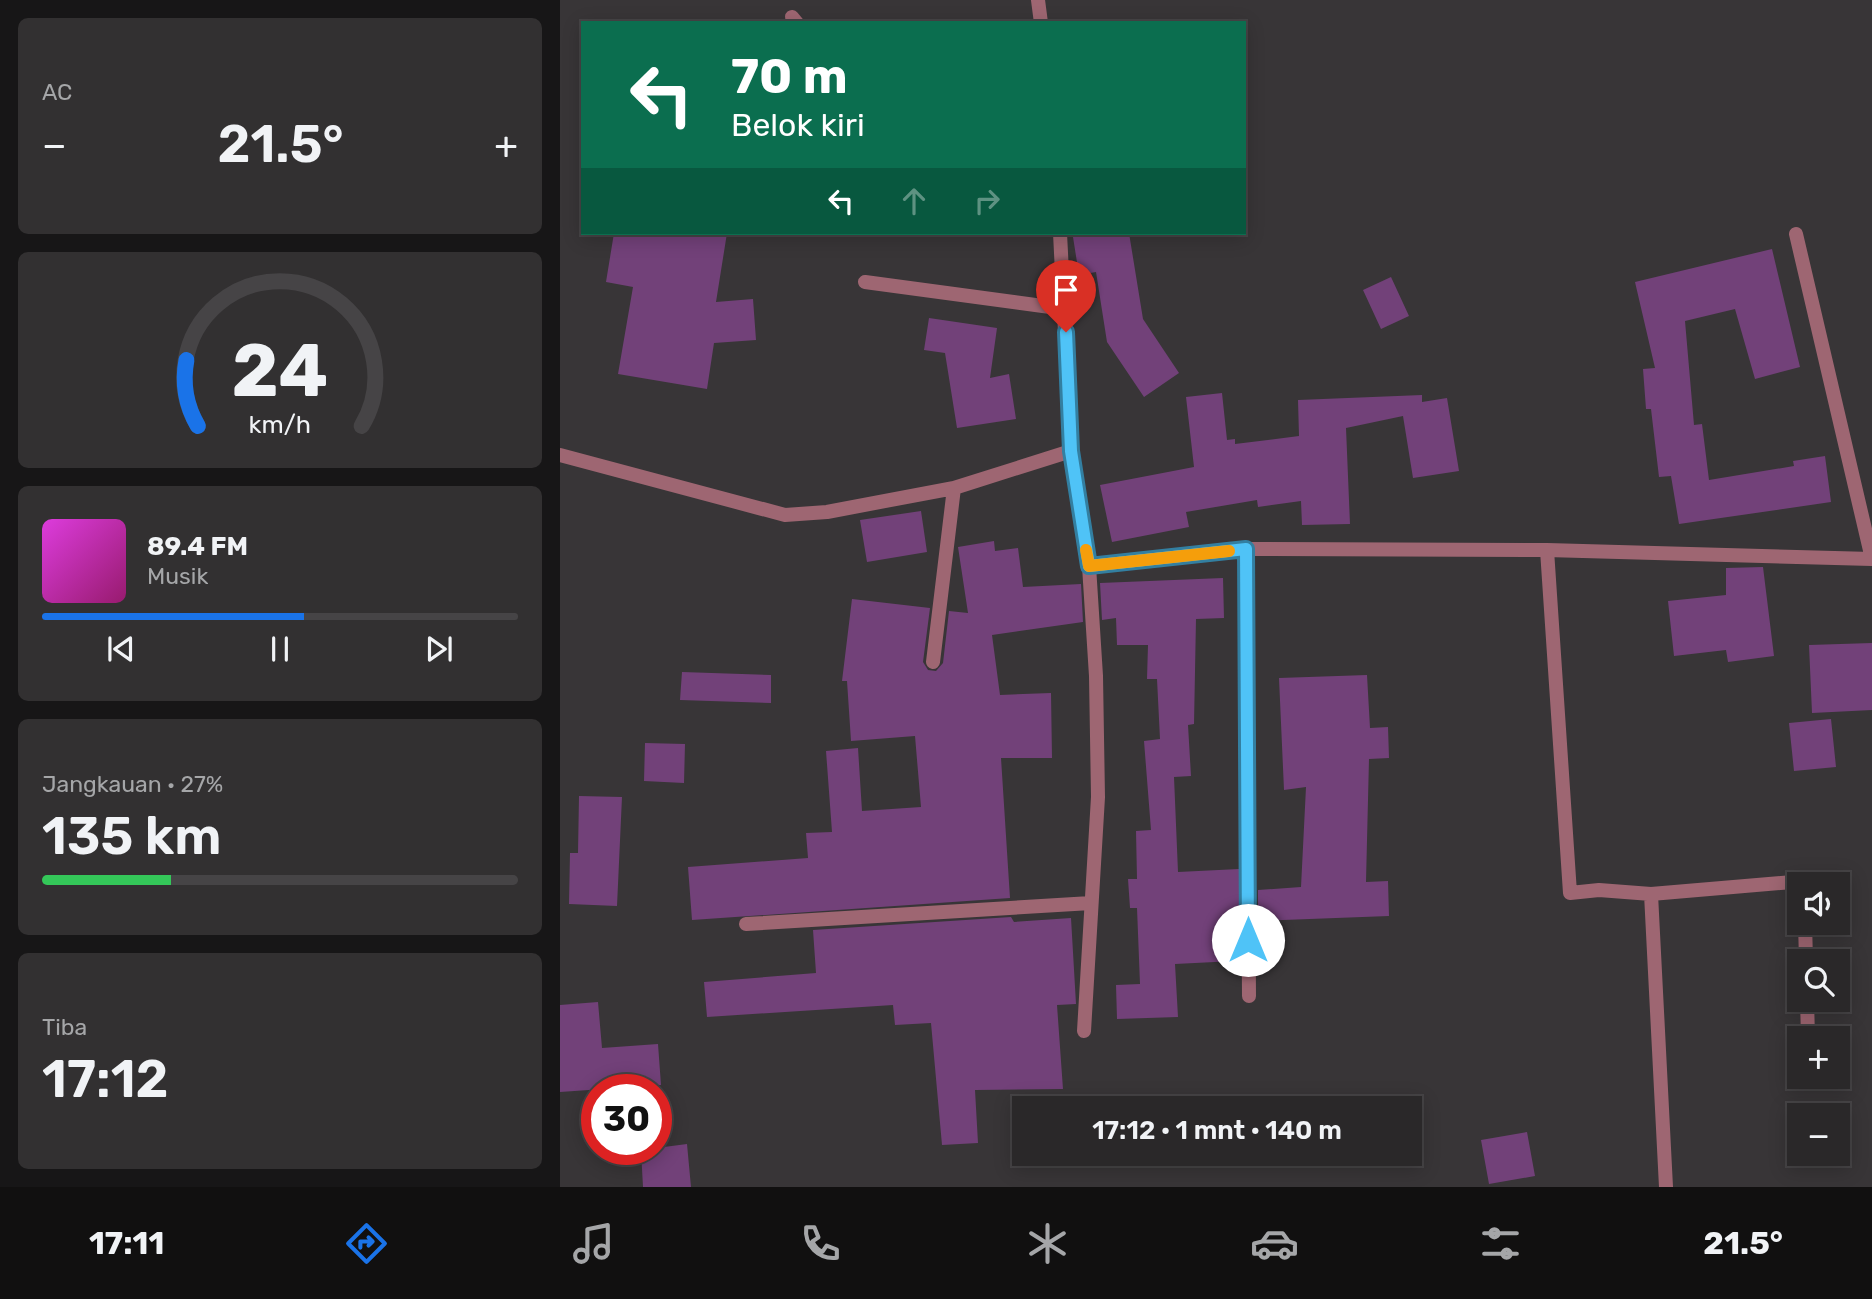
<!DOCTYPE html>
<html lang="id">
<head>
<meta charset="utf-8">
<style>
	:root { --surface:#2a2829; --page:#323031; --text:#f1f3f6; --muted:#a5a6a8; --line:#464446; --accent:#1a73e8 }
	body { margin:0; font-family:Rubik,sans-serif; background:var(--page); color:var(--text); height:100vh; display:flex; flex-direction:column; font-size:26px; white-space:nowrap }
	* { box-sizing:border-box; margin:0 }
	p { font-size:23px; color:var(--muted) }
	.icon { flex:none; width:38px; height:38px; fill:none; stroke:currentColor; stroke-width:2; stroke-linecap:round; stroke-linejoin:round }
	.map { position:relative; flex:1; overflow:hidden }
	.details { display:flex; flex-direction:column; gap:18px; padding:18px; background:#171617; width:560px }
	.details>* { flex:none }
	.hud { position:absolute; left:21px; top:21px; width:665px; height:214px; border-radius:0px; box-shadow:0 4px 18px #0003,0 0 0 2px var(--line); background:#0b6e4f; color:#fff; overflow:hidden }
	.buttons { position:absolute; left:1227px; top:872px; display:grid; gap:14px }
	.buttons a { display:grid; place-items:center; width:63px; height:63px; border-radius:0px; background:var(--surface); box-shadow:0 4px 18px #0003,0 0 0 2px var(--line); font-size:35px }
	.speed { position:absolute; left:21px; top:1074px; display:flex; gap:14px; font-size:35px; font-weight:700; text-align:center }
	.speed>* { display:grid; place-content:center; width:91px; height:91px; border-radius:50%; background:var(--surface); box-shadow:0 4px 18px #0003,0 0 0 2px var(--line); line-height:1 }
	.speed .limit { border:10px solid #d22; background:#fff; color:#111 }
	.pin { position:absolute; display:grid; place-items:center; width:60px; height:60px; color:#fff; margin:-72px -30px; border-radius:50% 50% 50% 0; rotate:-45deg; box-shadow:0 0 7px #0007 }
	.pin .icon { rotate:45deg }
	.me { position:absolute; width:77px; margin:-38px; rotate:0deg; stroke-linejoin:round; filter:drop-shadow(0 0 5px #0008) }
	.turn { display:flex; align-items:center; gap:24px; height:147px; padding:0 35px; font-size:32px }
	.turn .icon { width:91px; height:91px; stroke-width:2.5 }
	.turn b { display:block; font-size:49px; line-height:60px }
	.lanes { display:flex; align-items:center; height:66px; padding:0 35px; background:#0003; justify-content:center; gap:35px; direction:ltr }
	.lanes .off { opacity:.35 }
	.big { font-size:52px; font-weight:600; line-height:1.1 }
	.details .tile { flex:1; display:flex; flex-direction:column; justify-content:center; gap:10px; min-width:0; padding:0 24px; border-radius:10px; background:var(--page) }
	.details .dial { align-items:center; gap:0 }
	.dial svg { height:182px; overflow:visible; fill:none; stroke:var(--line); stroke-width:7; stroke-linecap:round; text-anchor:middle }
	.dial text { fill:var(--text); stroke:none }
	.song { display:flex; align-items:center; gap:21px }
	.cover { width:84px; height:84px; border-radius:10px; background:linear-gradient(135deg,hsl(300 70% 55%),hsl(320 70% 35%)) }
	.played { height:7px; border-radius:4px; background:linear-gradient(90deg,var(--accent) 55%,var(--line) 55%) }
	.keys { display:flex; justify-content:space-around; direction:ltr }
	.heat { display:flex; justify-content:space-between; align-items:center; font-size:38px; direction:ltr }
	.charge { height:10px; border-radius:5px; background:linear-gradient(90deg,#34c759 27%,var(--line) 0) }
	.trip { position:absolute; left:452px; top:1096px; width:410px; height:70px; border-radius:0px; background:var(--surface); box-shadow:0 4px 18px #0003,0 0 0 2px var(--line); font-weight:600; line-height:70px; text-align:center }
	.tab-bar { display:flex; height:112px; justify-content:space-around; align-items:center; background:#111010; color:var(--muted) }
	.tab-bar .icon { width:49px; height:49px }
	.tab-bar .current { color:var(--accent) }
	.tab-bar b { font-size:32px; color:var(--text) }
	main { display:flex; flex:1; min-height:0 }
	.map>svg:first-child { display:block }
</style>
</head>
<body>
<main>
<section class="details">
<div class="tile"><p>AC</p>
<div class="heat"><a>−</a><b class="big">21.5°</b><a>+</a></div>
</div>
<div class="tile dial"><svg viewBox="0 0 100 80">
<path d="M14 69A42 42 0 1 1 86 69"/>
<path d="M14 69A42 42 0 0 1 9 40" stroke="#1a73e8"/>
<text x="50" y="56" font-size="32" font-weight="700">24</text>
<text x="50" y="72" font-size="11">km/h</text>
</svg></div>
<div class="tile">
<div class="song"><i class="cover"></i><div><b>89.4 FM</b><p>Musik</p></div></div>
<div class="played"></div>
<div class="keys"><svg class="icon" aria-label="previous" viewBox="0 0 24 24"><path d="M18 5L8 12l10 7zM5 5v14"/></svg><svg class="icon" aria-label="pause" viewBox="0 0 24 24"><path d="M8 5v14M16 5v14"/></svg><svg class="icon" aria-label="next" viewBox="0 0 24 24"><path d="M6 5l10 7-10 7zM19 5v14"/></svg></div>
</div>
<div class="tile"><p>Jangkauan · 27%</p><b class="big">135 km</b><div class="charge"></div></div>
<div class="tile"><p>Tiba</p><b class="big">17:12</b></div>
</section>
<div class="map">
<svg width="1312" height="1187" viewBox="0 0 1312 1187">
	<rect width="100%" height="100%" fill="#383537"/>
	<path fill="#724179" d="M54,233H167L156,302L193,299L196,340L154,343L147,389L58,374L73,287L46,282Z
		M538,233H569L583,319L619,373L584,397L547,342L536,272L519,275L513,237Z
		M1212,249L1240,367L1195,379L1175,309L1125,321L1134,425L1142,424L1149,480L1234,466L1233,461L1265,456L1271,502L1119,524L1111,476L1099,477L1091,409H1086L1083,369L1095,368L1075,282Z
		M831,277L849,316L821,329L803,290Z
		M369,318L437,328L430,378L449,374L456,419L397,428L385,353L364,350Z
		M662,393L667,440L675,439V444L739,436L738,400L862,395V402L887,398L899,471L853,478L843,416L786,428L790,524L742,525L741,501L698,507L697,500L626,512L629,527L552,542L540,485L634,467L626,397Z
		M361,511L367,552L307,562L300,520Z
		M434,541L435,551L458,548L463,587L521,584L523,622L432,635L440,695L491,693L492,758H441L450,898L132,920L128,867L248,858L246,833L272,832L266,751L298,748L302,811L361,807L355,736L291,741L287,681H282L292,599L370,608L363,662L368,670L376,671L383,663L389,611L408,613L398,547Z
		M1203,567L1214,656L1168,662L1166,650L1114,656L1108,601L1166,595V568Z
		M663,578L664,618L636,619L634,724L628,725L631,776L614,777L618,872L679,869V922H673L675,961L615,964L618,1017L557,1019L556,985L580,984L577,908H570L568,879H577L576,831L591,830L584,741L600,739L597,679H587L588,645H557L556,618L542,620L540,583Z
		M1312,643V710L1252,713L1249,645Z
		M122,672L211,675V703L120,700Z
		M807,675L810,728L828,727L829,758L809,759L806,882L828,881L829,916L698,921V890L741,887L746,787L724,790L719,678Z
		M1271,719L1276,767L1234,771L1229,723Z
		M85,743L125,744L124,783L84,781Z
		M19,796L62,797L57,906L9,904L10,853H18Z
		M451,917L454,922L511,918L516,1004L497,1005L503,1089L415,1090L418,1143L382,1145L371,1023L335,1025L333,1005L147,1017L144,982L256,973L253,930Z
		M38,1002L42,1048L98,1044L101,1085L0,1092V1005Z
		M967,1132L975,1176L929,1184L921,1140Z
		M127,1144L131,1187H83L81,1150Z"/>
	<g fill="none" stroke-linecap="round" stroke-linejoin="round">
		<path stroke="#9e6672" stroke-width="14" d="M232,17L237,23"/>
		<path stroke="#9e6672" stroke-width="14" d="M478,0L481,23
			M500,233L511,451L529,566L536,676L538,797L524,1031
			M1236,234L1312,559
			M305,282L505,309
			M0,455L225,515L267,512L394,488L511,451
			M686,549L689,996
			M987,550L1010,893L1039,890L1091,894L1106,1187
			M529,566L686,549L987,550L1312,559
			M373,662L394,488
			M1091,894L1244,881V884
			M1245,922L1246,961
			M186,924L531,903
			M1247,999L1248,1038"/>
	</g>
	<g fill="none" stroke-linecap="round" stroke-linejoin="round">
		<defs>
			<path id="route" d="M506,332L511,451L529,566L686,549L688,940"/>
		</defs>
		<use href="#route" stroke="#337fa1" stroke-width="18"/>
		<use href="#route" stroke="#4fc3f7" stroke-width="12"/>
		<path stroke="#f59e0b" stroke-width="12" d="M526,550L529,566L669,551"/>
	</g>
</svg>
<div class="buttons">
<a><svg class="icon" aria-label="sound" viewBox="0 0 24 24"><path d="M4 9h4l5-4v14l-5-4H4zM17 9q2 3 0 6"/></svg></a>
<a><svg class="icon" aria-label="search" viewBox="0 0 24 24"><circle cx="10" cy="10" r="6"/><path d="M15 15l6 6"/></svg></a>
<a>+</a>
<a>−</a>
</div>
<div class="speed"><div class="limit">30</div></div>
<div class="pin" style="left:506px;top:332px;background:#d93025"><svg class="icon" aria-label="arrive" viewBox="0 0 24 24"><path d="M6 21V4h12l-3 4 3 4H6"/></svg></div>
<svg class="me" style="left:688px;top:940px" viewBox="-20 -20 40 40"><circle r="19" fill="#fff"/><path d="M0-13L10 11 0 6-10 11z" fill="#4fc3f7"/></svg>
<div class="trip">17:12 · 1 mnt · 140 m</div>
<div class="hud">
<div class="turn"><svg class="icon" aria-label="left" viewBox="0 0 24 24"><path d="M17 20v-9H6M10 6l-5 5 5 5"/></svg><div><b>70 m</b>Belok kiri</div></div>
<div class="lanes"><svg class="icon" aria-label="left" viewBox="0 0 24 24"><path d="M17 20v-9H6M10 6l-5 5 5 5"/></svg><svg class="icon off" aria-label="ahead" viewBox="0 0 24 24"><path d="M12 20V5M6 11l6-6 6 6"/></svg><svg class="icon off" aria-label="right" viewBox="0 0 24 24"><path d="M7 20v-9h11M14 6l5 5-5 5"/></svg></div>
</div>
</div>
</main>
<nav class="tab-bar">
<b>17:11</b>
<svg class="icon current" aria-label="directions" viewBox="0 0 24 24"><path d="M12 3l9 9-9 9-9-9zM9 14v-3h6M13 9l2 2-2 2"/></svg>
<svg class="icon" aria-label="music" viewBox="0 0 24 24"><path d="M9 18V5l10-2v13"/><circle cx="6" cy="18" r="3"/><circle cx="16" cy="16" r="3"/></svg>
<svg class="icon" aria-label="phone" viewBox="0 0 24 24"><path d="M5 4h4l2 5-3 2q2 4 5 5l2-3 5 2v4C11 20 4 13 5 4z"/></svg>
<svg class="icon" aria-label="climate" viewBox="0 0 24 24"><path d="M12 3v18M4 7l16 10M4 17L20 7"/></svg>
<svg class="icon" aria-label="car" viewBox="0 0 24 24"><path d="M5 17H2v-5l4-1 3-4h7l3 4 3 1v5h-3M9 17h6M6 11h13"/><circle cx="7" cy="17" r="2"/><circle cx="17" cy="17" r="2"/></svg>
<svg class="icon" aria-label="filters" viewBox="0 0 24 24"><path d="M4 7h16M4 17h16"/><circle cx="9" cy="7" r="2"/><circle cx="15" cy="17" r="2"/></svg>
<b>21.5°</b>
</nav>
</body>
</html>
